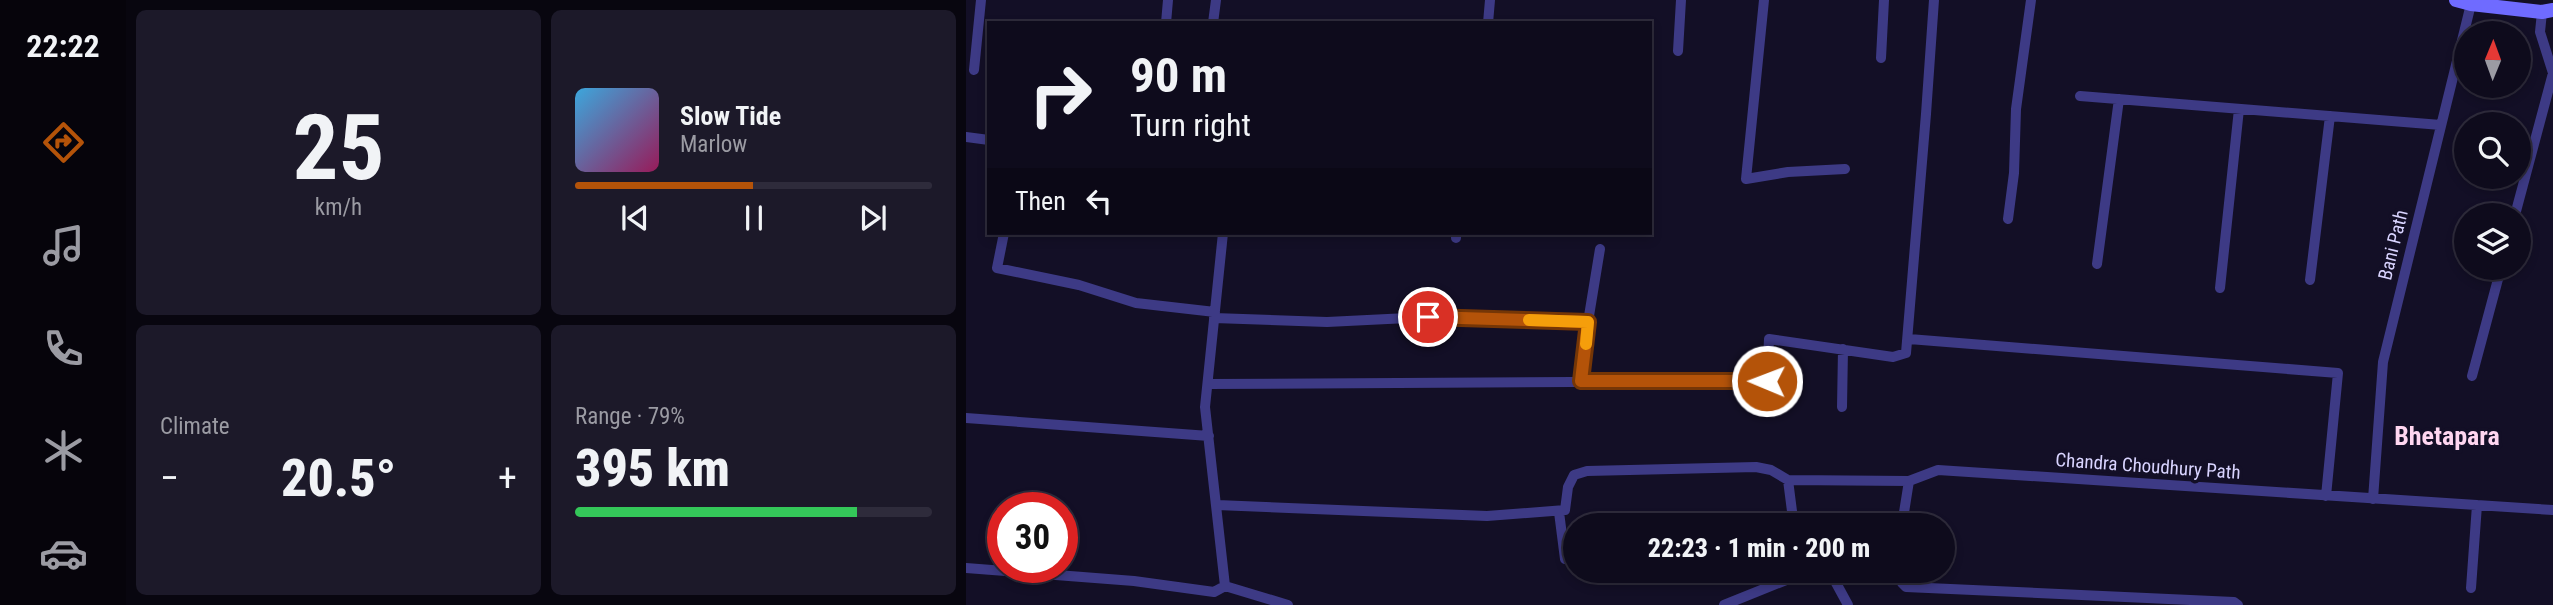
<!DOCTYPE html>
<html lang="en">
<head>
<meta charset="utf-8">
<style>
	:root { --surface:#0e0b1c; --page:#1c1929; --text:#f1f3f6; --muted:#9b9ba3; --line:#2e2b3b; --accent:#b45309 }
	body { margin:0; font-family:"Roboto Condensed",sans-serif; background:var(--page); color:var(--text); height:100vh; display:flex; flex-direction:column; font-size:26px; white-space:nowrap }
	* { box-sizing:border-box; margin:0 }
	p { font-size:23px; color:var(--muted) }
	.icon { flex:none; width:38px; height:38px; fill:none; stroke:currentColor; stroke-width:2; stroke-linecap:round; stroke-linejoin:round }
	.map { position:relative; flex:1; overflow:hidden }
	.details { display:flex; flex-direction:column; gap:10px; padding:10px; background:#08060f; width:840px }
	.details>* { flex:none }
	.top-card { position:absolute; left:21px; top:21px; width:665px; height:214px; border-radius:0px; box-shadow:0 4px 10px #0003,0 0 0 2px var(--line); background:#0e0b1c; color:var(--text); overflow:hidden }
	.needle { width:46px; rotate:1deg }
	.tools { position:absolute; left:1488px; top:21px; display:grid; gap:14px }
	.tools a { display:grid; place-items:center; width:77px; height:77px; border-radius:50%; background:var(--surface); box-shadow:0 4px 10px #0003,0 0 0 2px var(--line); font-size:35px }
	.speed { position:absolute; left:21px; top:492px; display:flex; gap:14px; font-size:35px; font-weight:700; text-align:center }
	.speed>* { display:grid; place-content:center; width:91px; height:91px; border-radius:50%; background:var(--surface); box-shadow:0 4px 10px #0003,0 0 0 2px var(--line); line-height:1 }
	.speed .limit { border:10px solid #d22; background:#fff; color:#111 }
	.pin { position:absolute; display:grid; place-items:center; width:60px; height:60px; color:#fff; margin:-30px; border:4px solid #fff; border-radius:50%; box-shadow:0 2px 7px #0007 }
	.me { position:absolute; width:77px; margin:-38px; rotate:271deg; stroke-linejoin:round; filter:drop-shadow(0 0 5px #0008) }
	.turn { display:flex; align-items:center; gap:24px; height:147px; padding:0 28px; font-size:32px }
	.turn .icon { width:91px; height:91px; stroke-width:2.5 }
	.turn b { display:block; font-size:49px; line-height:60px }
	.then { display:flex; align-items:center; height:66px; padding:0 28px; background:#0003; gap:14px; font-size:26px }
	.big { font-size:52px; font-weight:800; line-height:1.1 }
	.details .tile { flex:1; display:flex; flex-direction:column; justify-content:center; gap:10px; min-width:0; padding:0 24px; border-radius:10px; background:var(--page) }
	.details .dial { align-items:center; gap:0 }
	.dial b { font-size:91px; line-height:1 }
	.song { display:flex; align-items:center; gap:21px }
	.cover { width:84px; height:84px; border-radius:10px; background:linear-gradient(135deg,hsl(200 70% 55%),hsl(330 70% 35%)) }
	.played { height:7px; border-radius:4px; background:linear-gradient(90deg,var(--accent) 50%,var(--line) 50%) }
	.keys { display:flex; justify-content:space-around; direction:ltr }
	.heat { display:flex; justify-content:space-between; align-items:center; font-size:38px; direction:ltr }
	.charge { height:10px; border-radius:5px; background:linear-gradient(90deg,#34c759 79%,var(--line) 0) }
	.details .tiles { flex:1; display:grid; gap:10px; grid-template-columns:repeat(2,1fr) }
	.trip { position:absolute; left:597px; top:513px; width:392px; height:70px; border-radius:35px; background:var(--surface); box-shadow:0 4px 10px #0003,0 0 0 2px var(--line); font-weight:800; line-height:70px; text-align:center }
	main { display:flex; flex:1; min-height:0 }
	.menu { display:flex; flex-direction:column; width:126px; justify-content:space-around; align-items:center; background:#06040b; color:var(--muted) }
	.menu .icon { width:49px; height:49px }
	.menu .on { color:var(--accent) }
	.menu b { font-size:32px; color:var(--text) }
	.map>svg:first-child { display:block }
</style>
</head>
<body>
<main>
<nav class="menu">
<b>22:22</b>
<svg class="icon on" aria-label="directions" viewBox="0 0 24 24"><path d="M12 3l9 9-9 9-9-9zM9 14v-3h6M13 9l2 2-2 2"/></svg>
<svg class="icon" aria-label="music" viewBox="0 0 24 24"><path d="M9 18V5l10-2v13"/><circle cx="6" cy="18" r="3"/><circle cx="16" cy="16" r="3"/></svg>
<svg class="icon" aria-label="phone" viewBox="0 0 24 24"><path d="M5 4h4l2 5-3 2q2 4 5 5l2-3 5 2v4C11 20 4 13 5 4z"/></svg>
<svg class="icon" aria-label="climate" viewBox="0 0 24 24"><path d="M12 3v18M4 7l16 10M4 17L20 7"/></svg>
<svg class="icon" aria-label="car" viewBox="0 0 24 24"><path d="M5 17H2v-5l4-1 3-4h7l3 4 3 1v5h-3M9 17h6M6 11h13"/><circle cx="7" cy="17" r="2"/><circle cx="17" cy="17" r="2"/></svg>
</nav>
<section class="details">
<div class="tiles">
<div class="tile dial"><b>25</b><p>km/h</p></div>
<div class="tile">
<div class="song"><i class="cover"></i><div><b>Slow Tide</b><p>Marlow</p></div></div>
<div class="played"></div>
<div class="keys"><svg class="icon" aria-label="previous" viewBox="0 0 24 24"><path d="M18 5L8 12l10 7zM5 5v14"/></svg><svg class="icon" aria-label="pause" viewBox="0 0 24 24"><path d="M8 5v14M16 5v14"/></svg><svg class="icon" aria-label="next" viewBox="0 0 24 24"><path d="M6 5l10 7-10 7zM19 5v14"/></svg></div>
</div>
<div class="tile"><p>Climate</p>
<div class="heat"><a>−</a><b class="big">20.5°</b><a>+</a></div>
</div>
<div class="tile"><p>Range · 79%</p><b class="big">395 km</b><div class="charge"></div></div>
</div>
</section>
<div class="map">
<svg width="1587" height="605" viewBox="0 0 1587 605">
	<rect width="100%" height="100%" fill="#130f26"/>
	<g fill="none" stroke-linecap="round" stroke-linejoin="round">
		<path stroke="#3d3a85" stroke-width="10" d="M798,0L780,179L822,172L879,169
			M200,23L202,0
			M247,23L250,0
			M522,23L524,0
			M712,51L715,0
			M915,58L918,0
			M8,70L15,0
			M1114,96L1475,125
			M0,137L23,140
			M1549,215L1587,73L1574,32L1576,12
			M1042,219L1048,173L1050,109L1065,0
			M38,233L31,268L113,285L170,303L249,312
			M257,233L239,407L259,586L322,605
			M490,238V233
			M1131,264L1153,99
			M1344,280L1364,116
			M1254,288L1273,109
			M248,318L361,322L462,317L622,322L634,249
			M943,339L1372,373L1360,496
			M1506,376L1535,268
			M615,381L622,322
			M242,384L801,381L803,339L927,357L940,353L960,114L968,0
			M876,407L877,349
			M0,418L243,436
			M1407,499L1417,362L1505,4
			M251,505L521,516L599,510L602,487L608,475L621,471L790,467L805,470L822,480
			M593,512L599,559
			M798,525L827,519
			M831,525L827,519L822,480L943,481L972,470L1587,510
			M936,525L943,481
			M0,568L168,581L248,592L259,586
			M863,570L882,605
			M934,570L936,583L940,587L1268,602L1272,605
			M1505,588L1511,505
			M758,605L845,570"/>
		<path stroke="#6f6bff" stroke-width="14" d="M1490,0L1505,4L1576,12L1587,10"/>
	</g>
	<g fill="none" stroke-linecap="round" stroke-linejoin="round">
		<defs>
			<path id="route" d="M462,317L622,322L615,381H801"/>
		</defs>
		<use href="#route" stroke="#753606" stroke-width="18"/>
		<use href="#route" stroke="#b45309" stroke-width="12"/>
		<path stroke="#f59e0b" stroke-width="12" d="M563,320L622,322L620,344"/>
	</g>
	<g text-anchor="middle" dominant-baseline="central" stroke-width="7" stroke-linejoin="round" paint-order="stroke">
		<g font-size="19" fill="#d9d4ff" stroke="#130f26">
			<text transform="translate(1427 245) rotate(-76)">Bani Path</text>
			<text transform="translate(1182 466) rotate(4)">Chandra Choudhury Path</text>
		</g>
		<g font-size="26" font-weight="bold" fill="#ffd6f0" stroke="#130f26">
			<text x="1481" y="436">Bhetapara</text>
		</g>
	</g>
</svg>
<div class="tools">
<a><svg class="needle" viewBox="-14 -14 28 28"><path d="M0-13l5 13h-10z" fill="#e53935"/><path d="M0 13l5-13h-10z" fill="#9b9ba3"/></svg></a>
<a><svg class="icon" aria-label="search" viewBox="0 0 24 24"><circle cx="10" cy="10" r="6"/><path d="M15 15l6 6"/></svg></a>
<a><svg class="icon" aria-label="layers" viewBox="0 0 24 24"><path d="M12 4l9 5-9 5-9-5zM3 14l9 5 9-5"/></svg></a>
</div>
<div class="speed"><div class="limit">30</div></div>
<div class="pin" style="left:462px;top:317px;background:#d93025"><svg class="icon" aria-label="arrive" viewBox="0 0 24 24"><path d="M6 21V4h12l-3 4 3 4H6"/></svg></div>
<svg class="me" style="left:801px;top:381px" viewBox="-20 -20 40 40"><circle r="17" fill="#b45309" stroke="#fff" stroke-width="3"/><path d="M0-11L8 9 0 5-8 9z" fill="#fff"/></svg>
<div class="trip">22:23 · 1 min · 200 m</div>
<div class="top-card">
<div class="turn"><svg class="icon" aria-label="right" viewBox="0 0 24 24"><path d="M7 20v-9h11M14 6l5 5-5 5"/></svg><div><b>90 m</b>Turn right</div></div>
<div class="then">Then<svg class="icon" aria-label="left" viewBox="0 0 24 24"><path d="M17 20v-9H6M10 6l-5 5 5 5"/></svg></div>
</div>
</div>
</main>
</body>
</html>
